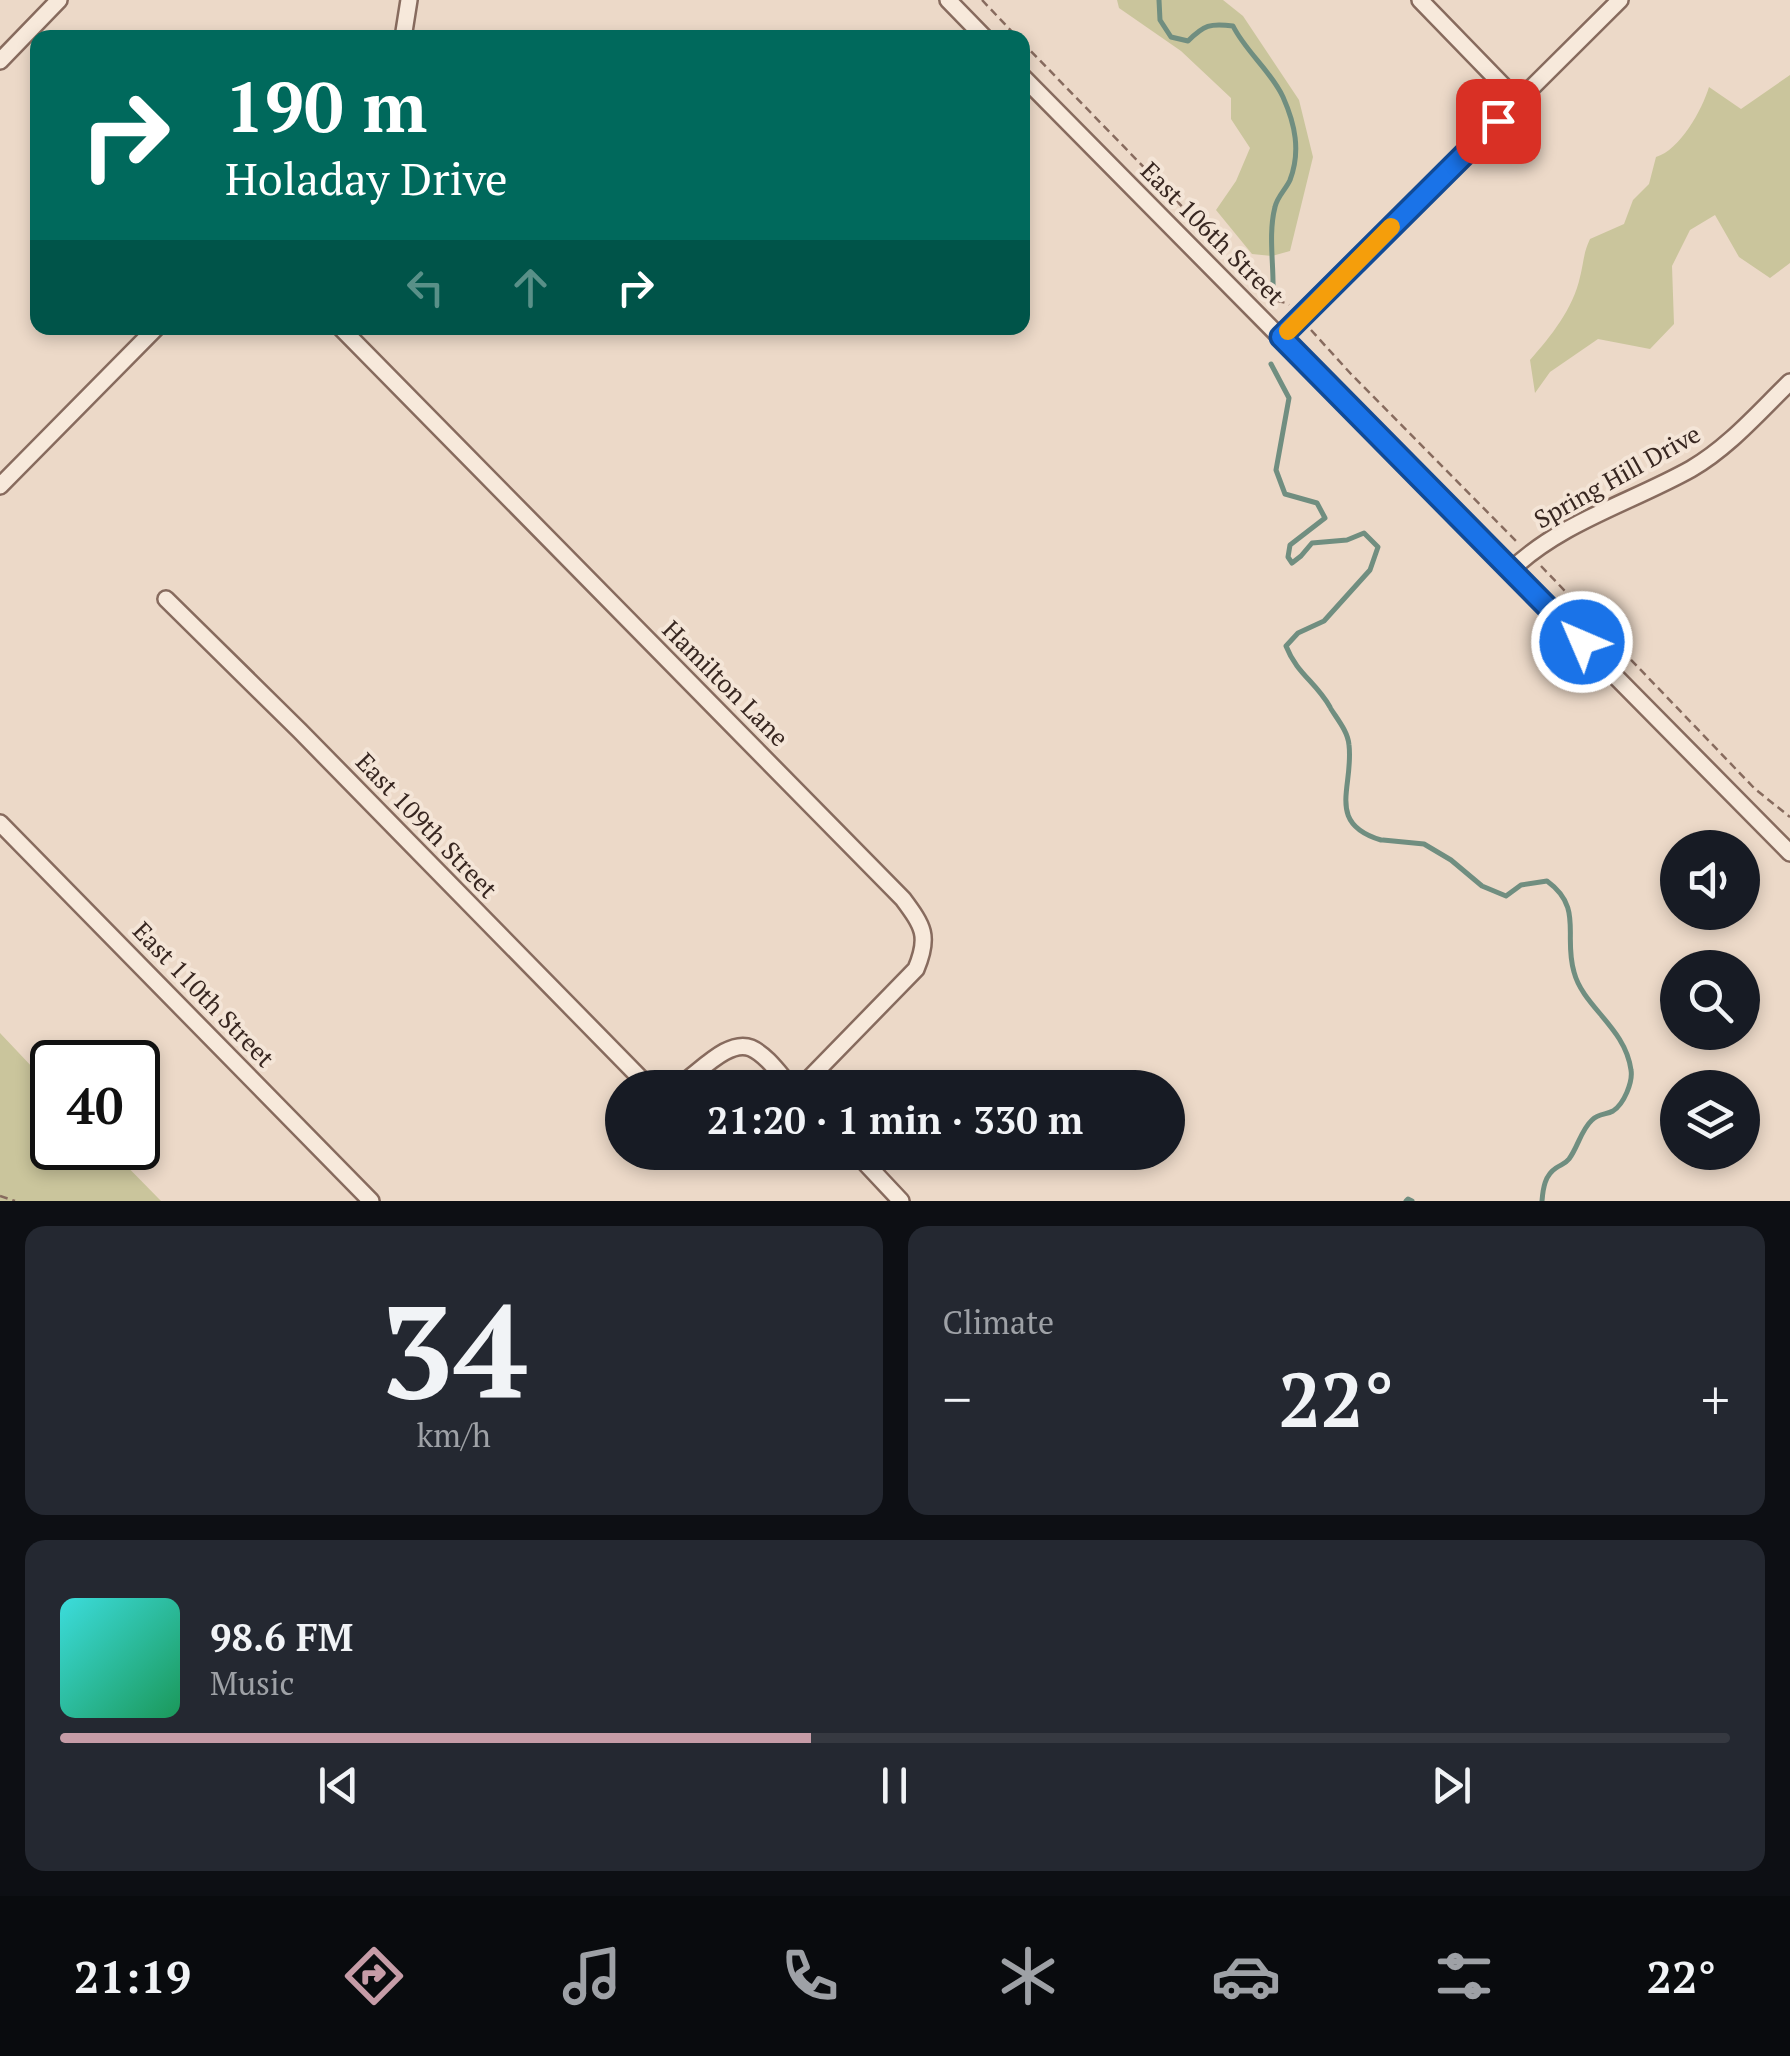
<!DOCTYPE html>
<html lang="en">
<head>
<meta charset="utf-8">
<style>
	:root { --surface:#171b24; --page:#242831; --text:#f1f3f6; --muted:#9ea1a6; --line:#363941; --accent:#c69ca7 }
	body { margin:0; font-family:"PT Serif",serif; background:var(--page); color:var(--text); height:100vh; display:flex; flex-direction:column; font-size:38px; white-space:nowrap }
	* { box-sizing:border-box; margin:0 }
	p { font-size:32px; color:var(--muted) }
	.icon { flex:none; width:55px; height:55px; fill:none; stroke:currentColor; stroke-width:2; stroke-linecap:round; stroke-linejoin:round }
	.map { position:relative; height:1201px; overflow:hidden }
	.sheet { display:flex; flex-direction:column; gap:25px; padding:25px; background:#0d0f14; flex:1 }
	.sheet>* { flex:none }
	.guide { position:absolute; left:30px; top:30px; width:1000px; height:305px; border-radius:20px; box-shadow:0 5px 15px #0003; background:#00695c; color:#fff; overflow:hidden }
	.buttons { position:absolute; left:1660px; top:830px; display:grid; gap:20px }
	.buttons a { display:grid; place-items:center; width:100px; height:100px; border-radius:50%; background:var(--surface); box-shadow:0 5px 15px #0003; font-size:50px }
	.speed { position:absolute; left:30px; top:1040px; display:flex; gap:20px; font-size:50px; font-weight:700; text-align:center }
	.speed>* { display:grid; place-content:center; width:130px; height:130px; border-radius:50%; background:var(--surface); box-shadow:0 5px 15px #0003; line-height:1 }
	.speed .limit { border:5px solid #111; border-radius:15px; background:#fff; color:#111 }
	.pin { position:absolute; display:grid; place-items:center; width:85px; height:85px; color:#fff; margin:-42px; border-radius:20px; box-shadow:0 5px 15px #0006 }
	.me { position:absolute; width:110px; margin:-55px; rotate:315deg; stroke-linejoin:round; filter:drop-shadow(0 0 8px #0008) }
	.turn { display:flex; align-items:center; gap:35px; height:210px; padding:0 30px; font-size:45px }
	.turn .icon { width:130px; height:130px; stroke-width:2.5 }
	.turn b { display:block; font-size:70px; line-height:85px }
	.lanes { display:flex; align-items:center; height:95px; padding:0 30px; background:#0003; justify-content:center; gap:50px; direction:ltr }
	.lanes .off { opacity:.35 }
	.big { font-size:75px; font-weight:600; line-height:1.1 }
	.sheet .card { flex:1; display:flex; flex-direction:column; justify-content:center; gap:15px; min-width:0; padding:0 35px; border-radius:20px; background:var(--page) }
	.sheet .dial { align-items:center; gap:0 }
	.dial b { font-size:130px; line-height:1 }
	.song { display:flex; align-items:center; gap:30px }
	.cover { width:120px; height:120px; border-radius:15px; background:linear-gradient(135deg,hsl(180 70% 55%),hsl(150 70% 35%)) }
	.played { height:10px; border-radius:5px; background:linear-gradient(90deg,var(--accent) 45%,var(--line) 45%) }
	.keys { display:flex; justify-content:space-around; direction:ltr }
	.heat { display:flex; justify-content:space-between; align-items:center; font-size:55px; direction:ltr }
	.sheet .tiles { flex:1; display:grid; gap:25px; grid-template-columns:1fr 1fr }
	.card:last-child { grid-column:span 2 }
	.trip { position:absolute; left:605px; top:1070px; width:580px; height:100px; border-radius:50px; background:var(--surface); box-shadow:0 5px 15px #0003; font-weight:600; line-height:100px; text-align:center }
	.tabs { display:flex; height:160px; justify-content:space-around; align-items:center; background:#090b0e; color:var(--muted) }
	.tabs .icon { width:70px; height:70px }
	.tabs .on { color:var(--accent) }
	.tabs b { font-size:45px; color:var(--text) }
	.map>svg:first-child { display:block }
</style>
</head>
<body>
<div class="map">
<svg width="1790" height="1201" viewBox="0 0 1790 1201">
	<rect width="100%" height="100%" fill="#ecd9c8"/>
	<path fill="#cac59c" d="M1117,0H1223L1243,16L1299,100L1313,157L1290,251L1272,256L1252,254L1216,210L1236,181L1250,148L1231,119V98L1181,51L1119,8Z
		M1790,75V263L1770,278L1739,257L1715,215L1690,230L1672,266L1674,324L1650,349L1598,339L1550,372L1535,393L1530,360C1551,336 1573,309 1580,277C1584,262 1583,254 1590,239L1624,224L1633,200L1649,184L1656,157C1680,150 1702,110 1709,87L1741,109Z
		M0,1033L52,1088V1148H109L161,1201H0Z"/>
	<g fill="none" stroke-linecap="round" stroke-linejoin="round">
		<path stroke="#708e80" stroke-width="5" d="M1159,0L1160,20L1171,37L1188,41C1204,25 1210,23 1233,26C1246,52 1271,71 1283,97C1295,124 1301,151 1290,180C1286,189 1277,197 1275,207C1268,234 1274,265 1273,293
			M1271,364L1289,398L1276,470L1285,494L1317,503L1325,518L1290,545L1288,557L1292,563L1301,556L1312,543L1347,540L1364,533L1378,547L1370,570L1324,621L1298,633L1286,646C1297,674 1316,682 1330,707
			M1331,709C1338,720 1348,732 1349,745C1354,787 1325,823 1381,840
			M1383,840L1424,844L1451,860L1482,886L1506,896L1521,885L1547,881C1584,908 1563,935 1574,972C1583,1007 1625,1027 1631,1070C1633,1082 1624,1104 1613,1111C1606,1115 1599,1113 1592,1120C1581,1130 1578,1147 1569,1159C1565,1164 1562,1164 1556,1168C1545,1175 1543,1188 1542,1201
			M1406,1201L1408,1199L1412,1201"/>
		<defs>
			<path id="minor" d="M948,0L985,38
				M1420,0L1518,101
				M403,38L409,0
				M0,61L59,0
				M1022,76L1790,853
				M341,328L903,899C923,926 930,936 916,969L800,1088
				M1281,337L1620,0
				M0,486L156,328
				M1510,571C1561,522 1630,503 1691,469C1729,447 1759,412 1790,382
				M166,599L300,731L650,1088
				M0,823L371,1201
				M675,1088C696,1077 727,1038 751,1048C767,1055 781,1076 792,1088
				M855,1152L901,1201"/>
		</defs>
		<use href="#minor" stroke="#876b5e" stroke-width="20"/>
		<path stroke="#876b5e" stroke-width="2.5" stroke-dasharray="8 5" stroke-linecap="butt" d="M982,0L1018,38
			M1022,42L1202,227L1228,261
			M1264,298L1286,303L1289,305
			M1311,330L1351,374L1518,543
			M1541,566L1755,789L1790,817
			M0,1196L15,1201"/>
		<use href="#minor" stroke="#f7e9db" stroke-width="15"/>
	</g>
	<g fill="none" stroke-linecap="round" stroke-linejoin="round">
		<defs>
			<path id="route" d="M1498,121L1281,337L1582,642"/>
		</defs>
		<use href="#route" stroke="#114b97" stroke-width="25"/>
		<use href="#route" stroke="#1a73e8" stroke-width="18"/>
		<path stroke="#f59e0b" stroke-width="18" d="M1288,331L1391,227"/>
	</g>
	<g text-anchor="middle" dominant-baseline="central" stroke-width="8" stroke-linejoin="round" paint-order="stroke">
		<g font-size="25" fill="#382721" stroke="#f4e5d7">
			<text transform="translate(1213 233) rotate(45)">East 106th Street</text>
			<text transform="translate(1617 476) rotate(-29)">Spring Hill Drive</text>
			<text transform="translate(726 683) rotate(45)">Hamilton Lane</text>
			<text transform="translate(427 825) rotate(46)">East 109th Street</text>
			<text transform="translate(204 994) rotate(46)">East 110th Street</text>
		</g>
	</g>
</svg>
<div class="buttons">
<a><svg class="icon" aria-label="sound" viewBox="0 0 24 24"><path d="M4 9h4l5-4v14l-5-4H4zM17 9q2 3 0 6"/></svg></a>
<a><svg class="icon" aria-label="search" viewBox="0 0 24 24"><circle cx="10" cy="10" r="6"/><path d="M15 15l6 6"/></svg></a>
<a><svg class="icon" aria-label="layers" viewBox="0 0 24 24"><path d="M12 4l9 5-9 5-9-5zM3 14l9 5 9-5"/></svg></a>
</div>
<div class="speed"><div class="limit">40</div></div>
<div class="pin" style="left:1498px;top:121px;background:#d93025"><svg class="icon" aria-label="arrive" viewBox="0 0 24 24"><path d="M6 21V4h12l-3 4 3 4H6"/></svg></div>
<svg class="me" style="left:1582px;top:642px" viewBox="-20 -20 40 40"><circle r="17" fill="#1a73e8" stroke="#fff" stroke-width="3"/><path d="M0-11L8 9 0 5-8 9z" fill="#fff"/></svg>
<div class="trip">21:20 · 1 min · 330 m</div>
<div class="guide">
<div class="turn"><svg class="icon" aria-label="right" viewBox="0 0 24 24"><path d="M7 20v-9h11M14 6l5 5-5 5"/></svg><div><b>190 m</b>Holaday Drive</div></div>
<div class="lanes"><svg class="icon off" aria-label="left" viewBox="0 0 24 24"><path d="M17 20v-9H6M10 6l-5 5 5 5"/></svg><svg class="icon off" aria-label="ahead" viewBox="0 0 24 24"><path d="M12 20V5M6 11l6-6 6 6"/></svg><svg class="icon" aria-label="right" viewBox="0 0 24 24"><path d="M7 20v-9h11M14 6l5 5-5 5"/></svg></div>
</div>
</div>
<section class="sheet">
<div class="tiles">
<div class="card dial"><b>34</b><p>km/h</p></div>
<div class="card"><p>Climate</p>
<div class="heat"><a>−</a><b class="big">22°</b><a>+</a></div>
</div>
<div class="card">
<div class="song"><i class="cover"></i><div><b>98.6 FM</b><p>Music</p></div></div>
<div class="played"></div>
<div class="keys"><svg class="icon" aria-label="previous" viewBox="0 0 24 24"><path d="M18 5L8 12l10 7zM5 5v14"/></svg><svg class="icon" aria-label="pause" viewBox="0 0 24 24"><path d="M8 5v14M16 5v14"/></svg><svg class="icon" aria-label="next" viewBox="0 0 24 24"><path d="M6 5l10 7-10 7zM19 5v14"/></svg></div>
</div>
</div>
</section>
<nav class="tabs">
<b>21:19</b>
<svg class="icon on" aria-label="directions" viewBox="0 0 24 24"><path d="M12 3l9 9-9 9-9-9zM9 14v-3h6M13 9l2 2-2 2"/></svg>
<svg class="icon" aria-label="music" viewBox="0 0 24 24"><path d="M9 18V5l10-2v13"/><circle cx="6" cy="18" r="3"/><circle cx="16" cy="16" r="3"/></svg>
<svg class="icon" aria-label="phone" viewBox="0 0 24 24"><path d="M5 4h4l2 5-3 2q2 4 5 5l2-3 5 2v4C11 20 4 13 5 4z"/></svg>
<svg class="icon" aria-label="climate" viewBox="0 0 24 24"><path d="M12 3v18M4 7l16 10M4 17L20 7"/></svg>
<svg class="icon" aria-label="car" viewBox="0 0 24 24"><path d="M5 17H2v-5l4-1 3-4h7l3 4 3 1v5h-3M9 17h6M6 11h13"/><circle cx="7" cy="17" r="2"/><circle cx="17" cy="17" r="2"/></svg>
<svg class="icon" aria-label="filters" viewBox="0 0 24 24"><path d="M4 7h16M4 17h16"/><circle cx="9" cy="7" r="2"/><circle cx="15" cy="17" r="2"/></svg>
<b>22°</b>
</nav>
</body>
</html>
